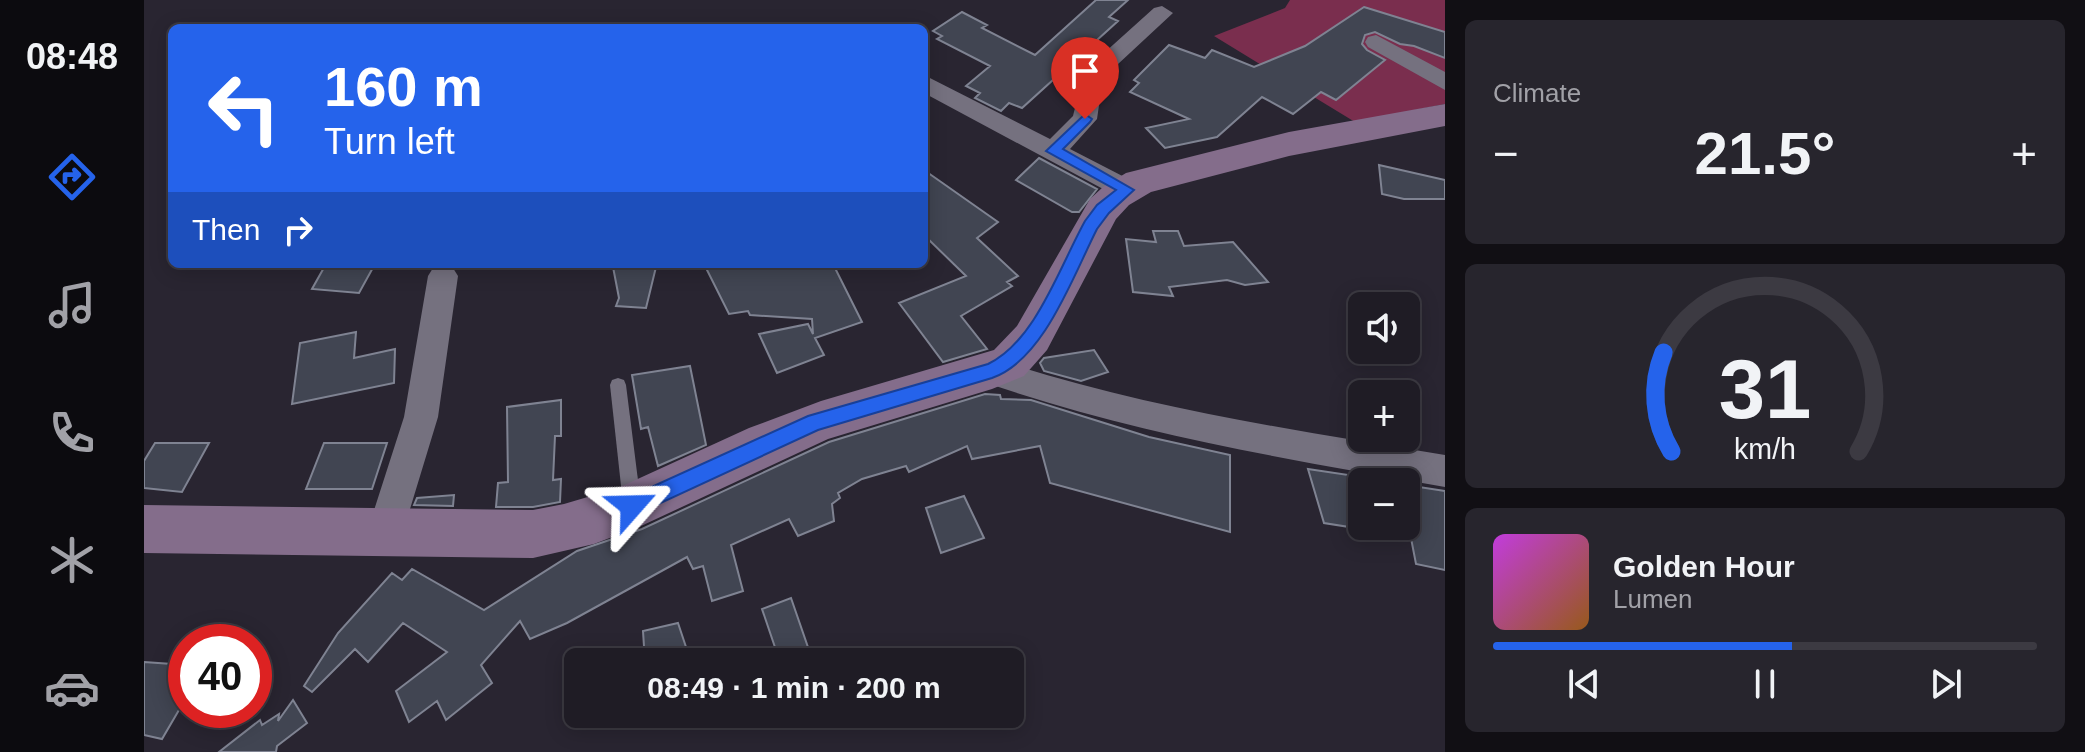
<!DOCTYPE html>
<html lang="en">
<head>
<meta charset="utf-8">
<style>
	:root { --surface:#1f1c25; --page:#27252d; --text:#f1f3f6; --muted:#a1a1a7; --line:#3c3a42; --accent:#2563eb }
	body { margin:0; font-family:Arial,sans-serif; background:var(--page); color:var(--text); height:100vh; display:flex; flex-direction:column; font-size:30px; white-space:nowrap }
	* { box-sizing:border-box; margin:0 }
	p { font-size:26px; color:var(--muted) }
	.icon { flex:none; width:44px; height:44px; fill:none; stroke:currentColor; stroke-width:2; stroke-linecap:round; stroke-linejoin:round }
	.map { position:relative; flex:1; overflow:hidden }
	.sheet { display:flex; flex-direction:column; gap:20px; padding:20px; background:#110f14; width:640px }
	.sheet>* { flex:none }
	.hud { position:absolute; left:24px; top:24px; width:760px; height:244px; border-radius:12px; box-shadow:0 4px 20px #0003,0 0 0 2px var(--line); background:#2563eb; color:#fff; overflow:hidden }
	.tools { position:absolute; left:1204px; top:292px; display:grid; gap:16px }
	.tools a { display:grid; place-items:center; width:72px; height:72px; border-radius:12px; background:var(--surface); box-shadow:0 4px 20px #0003,0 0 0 2px var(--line); font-size:40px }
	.speed { position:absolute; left:24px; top:624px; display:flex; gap:16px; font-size:40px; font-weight:700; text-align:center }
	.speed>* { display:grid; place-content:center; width:104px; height:104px; border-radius:50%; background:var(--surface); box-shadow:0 4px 20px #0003,0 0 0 2px var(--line); line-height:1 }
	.speed .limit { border:12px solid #d22; background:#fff; color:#111 }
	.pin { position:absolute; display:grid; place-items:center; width:68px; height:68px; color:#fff; margin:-82px -34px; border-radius:50% 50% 50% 0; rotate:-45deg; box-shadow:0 0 8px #0007 }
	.pin .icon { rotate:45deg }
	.me { position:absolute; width:88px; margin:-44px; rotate:65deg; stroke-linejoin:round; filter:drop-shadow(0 0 6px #0008) }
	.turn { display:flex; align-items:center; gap:28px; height:168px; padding:0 24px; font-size:36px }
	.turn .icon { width:104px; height:104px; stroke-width:2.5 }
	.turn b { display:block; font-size:56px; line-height:68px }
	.then { display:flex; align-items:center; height:76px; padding:0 24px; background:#0003; gap:16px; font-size:30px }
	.big { font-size:60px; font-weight:600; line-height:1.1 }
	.sheet .card { flex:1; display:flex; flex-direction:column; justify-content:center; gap:12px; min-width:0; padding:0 28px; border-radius:12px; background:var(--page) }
	.sheet .dial { align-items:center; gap:0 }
	.dial svg { height:208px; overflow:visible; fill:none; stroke:var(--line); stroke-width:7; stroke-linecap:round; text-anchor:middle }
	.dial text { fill:var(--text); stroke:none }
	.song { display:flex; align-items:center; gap:24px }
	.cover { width:96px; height:96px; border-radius:12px; background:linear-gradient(135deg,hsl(290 70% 55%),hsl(30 70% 35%)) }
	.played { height:8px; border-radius:4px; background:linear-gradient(90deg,var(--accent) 55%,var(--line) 55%) }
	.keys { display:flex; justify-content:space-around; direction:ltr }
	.heat { display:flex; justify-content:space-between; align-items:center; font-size:44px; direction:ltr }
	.trip { position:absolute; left:420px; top:648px; width:460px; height:80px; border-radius:12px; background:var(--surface); box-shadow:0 4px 20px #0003,0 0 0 2px var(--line); font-weight:600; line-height:80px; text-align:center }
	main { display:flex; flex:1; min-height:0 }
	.tabs { display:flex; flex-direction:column; width:144px; justify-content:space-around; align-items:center; background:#0c0b0f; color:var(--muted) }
	.tabs .icon { width:56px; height:56px }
	.tabs .selected { color:var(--accent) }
	.tabs b { font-size:36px; color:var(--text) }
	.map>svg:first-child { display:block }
</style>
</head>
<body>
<main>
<nav class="tabs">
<b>08:48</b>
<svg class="icon selected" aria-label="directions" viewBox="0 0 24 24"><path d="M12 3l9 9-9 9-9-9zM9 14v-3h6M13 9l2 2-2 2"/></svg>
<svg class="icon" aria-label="music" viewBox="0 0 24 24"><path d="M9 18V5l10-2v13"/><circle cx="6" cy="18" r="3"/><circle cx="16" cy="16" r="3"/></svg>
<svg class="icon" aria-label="phone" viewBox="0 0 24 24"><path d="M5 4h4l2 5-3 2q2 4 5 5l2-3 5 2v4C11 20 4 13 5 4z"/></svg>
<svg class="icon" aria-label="climate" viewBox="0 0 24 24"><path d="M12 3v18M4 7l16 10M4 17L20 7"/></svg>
<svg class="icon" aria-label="car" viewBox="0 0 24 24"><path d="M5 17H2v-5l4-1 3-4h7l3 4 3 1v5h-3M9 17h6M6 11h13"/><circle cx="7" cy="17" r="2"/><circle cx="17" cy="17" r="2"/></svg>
</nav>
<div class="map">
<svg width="1301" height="752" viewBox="0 0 1301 752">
	<rect width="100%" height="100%" fill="#292531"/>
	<path fill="#7a2e4e" d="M1146,0H1301V104L1211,122L1070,36L1141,8Z"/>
	<path fill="#414552" stroke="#7f8392" stroke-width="2" d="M952,0H984L965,17L974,21L878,108L865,103L857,111L831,98L836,93L822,86L846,66L793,39L798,36L789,31L818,12L843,25L838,28L891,55Z
		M1220,7L1301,32V58L1270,46L1256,44L1231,32L1221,35L1218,44L1223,50L1241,60L1192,100L1177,92L1149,114L1118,97L1073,137L1021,148L1002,128L1045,119L986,92L995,83L990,80L1025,45L1061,58L1068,50L1110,67L1161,46Z
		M895,158L953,189L935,212H928L872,180Z
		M1235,165L1301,180V199H1260L1238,194Z
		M780,170L854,222L833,238L874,276L863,282L868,286L817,316L843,349L799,362L755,303L822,276L780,235Z
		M1009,231H1034L1040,246L1089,242L1124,282L1101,285L1083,280L1025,287L1029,296L989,292L982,239L1012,242Z
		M182,264H231L215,293L168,289Z
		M560,264H689L718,322L671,338L680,355L633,373L615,334L664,324L669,334L668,319L606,315L604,311L585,314Z
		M477,265L512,267L502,308L472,306L475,298L469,267H477Z
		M212,332L210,358L251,349L250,383L148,404L156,343Z
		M950,350L964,372L937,381L900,371L896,363L900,358Z
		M546,366L562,445L514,466L504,427L497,429L488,375Z
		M841,394L856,395L857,399L887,400L1005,437L1086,455V532L906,483L896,446L828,459L823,446L765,472L762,466L718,479L694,493L696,498L688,504L690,521L654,536L645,519L587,545L599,591L568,601L559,566L549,569L543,557L423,623L386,639L376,621L337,665L348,683L302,720L293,701L265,722L252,691L303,652L259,623L224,662L211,649L168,692L160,686L194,633L248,573L258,580L268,569L340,610L433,551L498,529L685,442Z
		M417,400V436H411L409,480L417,479L416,502L389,507H352L354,483L364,482L363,407Z
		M11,443H65L38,492L0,488V461Z
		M180,443H243L228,489H162Z
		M1164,469L1218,477V529L1180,523Z
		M1262,485L1301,491V570L1272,564L1267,538L1262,537Z
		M310,495L309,506L270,505L273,498Z
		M820,496L840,538L797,553L782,508Z
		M647,598L667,656L650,662H636L618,609Z
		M534,623L547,662H501L499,631Z
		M0,662L42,665V698L18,739L0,735Z
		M149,700L163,723L133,746L132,752H75L116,720L118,725L135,714L134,721Z"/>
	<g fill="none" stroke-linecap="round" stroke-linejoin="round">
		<path fill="#75717f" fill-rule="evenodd" d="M474,378L480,380L482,385L497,504L494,510L488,512L482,510L479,504L466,385L468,380Z"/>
		<path fill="#75717f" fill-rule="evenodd" d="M1018,6L1029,13L959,78L953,119L926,149L992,183L996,190L992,197L983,200L974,197L780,93V75L906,139L929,116L940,71L1010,8Z
			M1232,35L1301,72V90L1224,47L1221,42L1224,37Z
			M299,265L309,268L314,276L294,417L259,532L254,544L241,550L228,544L223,532L260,417L284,276L289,268Z
			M848,358C996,407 1148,430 1301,455V487C1142,459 989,434 837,381L832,371L837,361Z"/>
		<path fill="#846d8b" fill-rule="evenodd" d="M1301,104V126L1145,156L1007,192L985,205L972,219L903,350L880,376L848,389L684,439L497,526L450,544L389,558L0,553V505L389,510L420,504L474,488L605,428L677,401L850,350L873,326L946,199L959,187L982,173L1145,132Z"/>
	</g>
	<path fill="#2563eb" stroke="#184099" stroke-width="2" d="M941,114L948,119L946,122L919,149L990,190L965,213L953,229C929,276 900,360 848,378L674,430L495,513L488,515L481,513L478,506L481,499L664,416L844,364C891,342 916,266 941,221L953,205L972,190L902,151Z"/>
</svg>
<div class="tools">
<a><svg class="icon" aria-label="sound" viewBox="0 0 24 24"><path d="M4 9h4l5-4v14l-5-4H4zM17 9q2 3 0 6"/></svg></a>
<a>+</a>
<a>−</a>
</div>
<div class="speed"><div class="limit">40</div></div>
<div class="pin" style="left:941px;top:119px;background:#d93025"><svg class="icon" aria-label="arrive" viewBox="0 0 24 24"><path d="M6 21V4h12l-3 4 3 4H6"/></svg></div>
<svg class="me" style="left:488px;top:506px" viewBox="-20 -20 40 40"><path d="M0-17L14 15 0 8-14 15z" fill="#2563eb" stroke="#fff" stroke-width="4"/></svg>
<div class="trip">08:49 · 1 min · 200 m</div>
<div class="hud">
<div class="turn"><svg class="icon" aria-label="left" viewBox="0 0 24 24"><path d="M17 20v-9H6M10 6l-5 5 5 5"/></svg><div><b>160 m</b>Turn left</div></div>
<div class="then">Then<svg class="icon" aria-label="right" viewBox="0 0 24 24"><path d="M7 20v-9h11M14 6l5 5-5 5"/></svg></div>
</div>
</div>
<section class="sheet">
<div class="card"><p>Climate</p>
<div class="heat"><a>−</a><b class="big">21.5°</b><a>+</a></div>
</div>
<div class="card dial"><svg viewBox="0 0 100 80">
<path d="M14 69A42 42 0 1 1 86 69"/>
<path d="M14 69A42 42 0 0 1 11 31" stroke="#2563eb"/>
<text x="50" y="56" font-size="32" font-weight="700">31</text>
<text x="50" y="72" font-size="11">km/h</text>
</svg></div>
<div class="card">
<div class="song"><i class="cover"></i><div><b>Golden Hour</b><p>Lumen</p></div></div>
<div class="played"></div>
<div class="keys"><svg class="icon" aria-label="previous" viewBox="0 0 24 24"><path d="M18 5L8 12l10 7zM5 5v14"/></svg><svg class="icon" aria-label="pause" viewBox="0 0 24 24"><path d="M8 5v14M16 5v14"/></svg><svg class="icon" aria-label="next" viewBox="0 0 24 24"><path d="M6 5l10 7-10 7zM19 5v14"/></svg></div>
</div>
</section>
</main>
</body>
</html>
